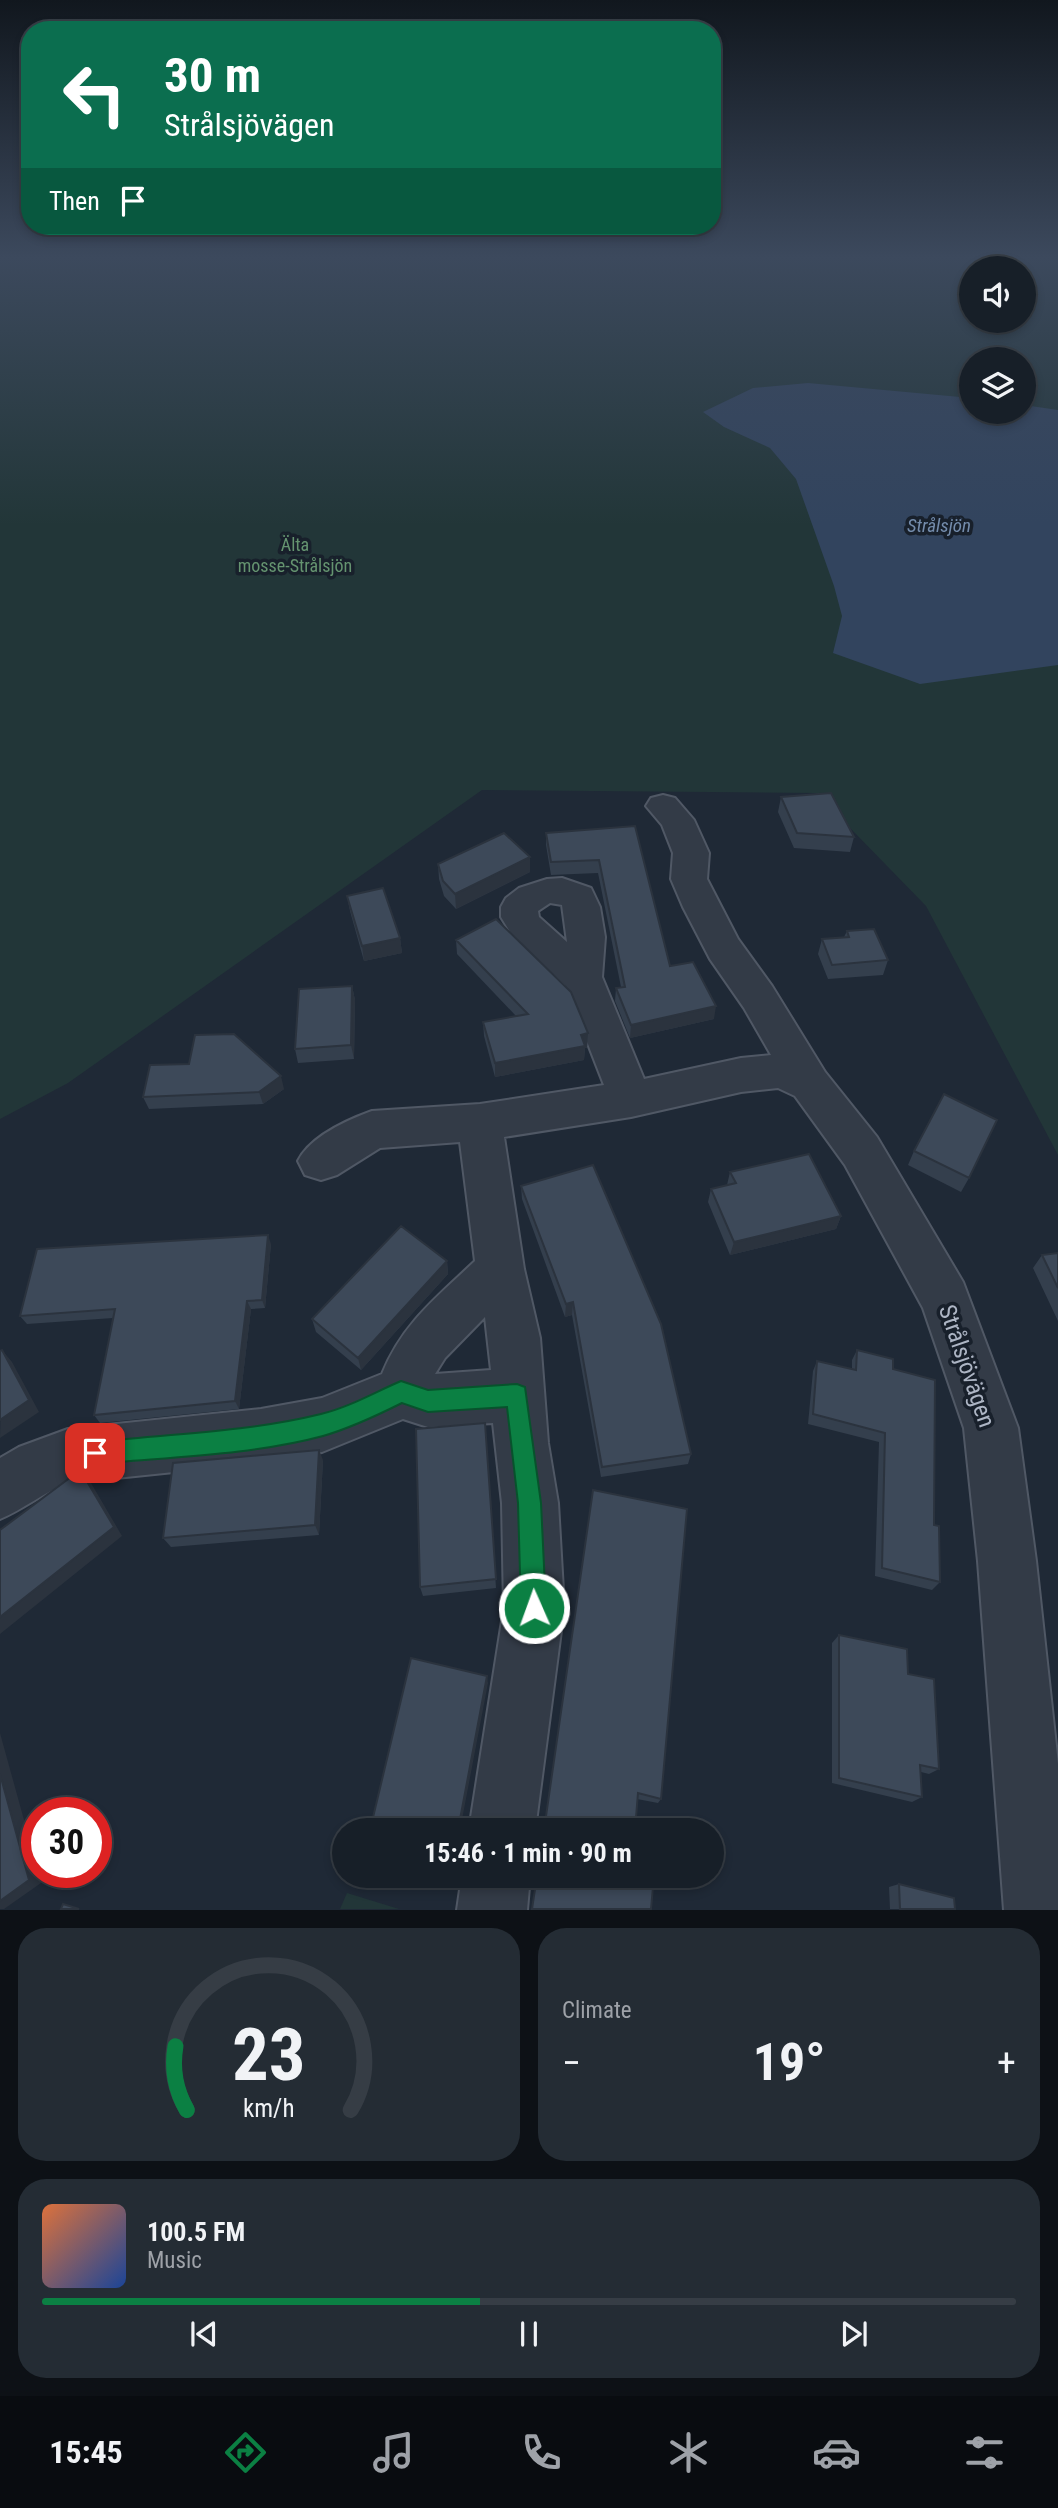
<!DOCTYPE html>
<html lang="en">
<head>
<meta charset="utf-8">
<style>
	:root { --surface:#171f28; --page:#242c34; --text:#f1f3f6; --muted:#9ea2a8; --line:#363d45; --accent:#0b8043 }
	body { margin:0; font-family:"Roboto Condensed",sans-serif; background:var(--page); color:var(--text); height:100vh; display:flex; flex-direction:column; font-size:26px; white-space:nowrap }
	* { box-sizing:border-box; margin:0 }
	p { font-size:23px; color:var(--muted) }
	.icon { flex:none; width:38px; height:38px; fill:none; stroke:currentColor; stroke-width:2; stroke-linecap:round; stroke-linejoin:round }
	.map { position:relative; height:1910px; overflow:hidden }
	.drawer { display:flex; flex-direction:column; gap:18px; padding:18px; background:#0d1116; flex:1 }
	.drawer>* { flex:none }
	.guide { position:absolute; left:21px; top:21px; width:700px; height:214px; border-radius:28px; box-shadow:0 4px 10px #0003,0 0 0 2px var(--line); background:#0b6e4f; color:#fff; overflow:hidden }
	.tools { position:absolute; left:959px; top:256px; display:grid; gap:14px }
	.tools a { display:grid; place-items:center; width:77px; height:77px; border-radius:50%; background:var(--surface); box-shadow:0 4px 10px #0003,0 0 0 2px var(--line); font-size:35px }
	.speed { position:absolute; left:21px; top:1797px; display:flex; gap:14px; font-size:35px; font-weight:700; text-align:center }
	.speed>* { display:grid; place-content:center; width:91px; height:91px; border-radius:50%; background:var(--surface); box-shadow:0 4px 10px #0003,0 0 0 2px var(--line); line-height:1 }
	.speed .limit { border:10px solid #d22; background:#fff; color:#111 }
	.pin { position:absolute; display:grid; place-items:center; width:60px; height:60px; color:#fff; margin:-30px; border-radius:14px; box-shadow:0 4px 10px #0006 }
	.me { position:absolute; width:77px; margin:-38px; rotate:358deg; stroke-linejoin:round; filter:drop-shadow(0 0 5px #0008) }
	.turn { display:flex; align-items:center; gap:24px; height:147px; padding:0 28px; font-size:32px }
	.turn .icon { width:91px; height:91px; stroke-width:2.5 }
	.turn b { display:block; font-size:49px; line-height:60px }
	.then { display:flex; align-items:center; height:66px; padding:0 28px; background:#0003; gap:14px; font-size:26px }
	.big { font-size:52px; font-weight:700; line-height:1.1 }
	.drawer .card { flex:1; display:flex; flex-direction:column; justify-content:center; gap:10px; min-width:0; padding:0 24px; border-radius:28px; background:var(--page) }
	.drawer .dial { align-items:center; gap:0 }
	.dial svg { height:182px; overflow:visible; fill:none; stroke:var(--line); stroke-width:7; stroke-linecap:round; text-anchor:middle }
	.dial text { fill:var(--text); stroke:none }
	.song { display:flex; align-items:center; gap:21px }
	.cover { width:84px; height:84px; border-radius:10px; background:linear-gradient(135deg,hsl(20 70% 55%),hsl(220 70% 35%)) }
	.played { height:7px; border-radius:4px; background:linear-gradient(90deg,var(--accent) 45%,var(--line) 45%) }
	.keys { display:flex; justify-content:space-around; direction:ltr }
	.heat { display:flex; justify-content:space-between; align-items:center; font-size:38px; direction:ltr }
	.drawer .tiles { flex:1; display:grid; gap:18px; grid-template-columns:1fr 1fr }
	.card:last-child { grid-column:span 2 }
	.trip { position:absolute; left:332px; top:1818px; width:392px; height:70px; border-radius:35px; background:var(--surface); box-shadow:0 4px 10px #0003,0 0 0 2px var(--line); font-weight:700; line-height:70px; text-align:center }
	.dock { display:flex; height:112px; justify-content:space-around; align-items:center; background:#090c10; color:var(--muted) }
	.dock .icon { width:49px; height:49px }
	.dock .on { color:var(--accent) }
	.dock b { font-size:32px; color:var(--text) }
	.map>svg:first-child { display:block }
</style>
</head>
<body>
<div class="map">
<svg width="1058" height="1910" viewBox="0 0 1058 1910">
	<rect width="100%" height="100%" fill="#1f2936"/>
	<path fill="#223638" fill-rule="evenodd" d="M0,258H1058V1155L926,906L816,793L482,790L68,1083L0,1119ZM971,268H1024V320H971ZM971,359H1024V411H971Z
		M347,1893L399,1909H340Z"/>
	<path fill="#32445e" d="M808,383L971,398V411H1024V405L1058,410V665L920,684L833,653L842,616L834,586L796,479L770,448L724,427L703,412L753,388Z"/>
	<g fill="none" stroke-linecap="round" stroke-linejoin="round">
		<defs>
			<path id="minor" d="M663,795L675,798L694,820L709,853L707,879L738,939L772,986L825,1072L877,1137L963,1282L1018,1428L1036,1561L1058,1764V1910H1004L978,1561L964,1428L923,1308L845,1165L795,1096L778,1088L741,1092L631,1117L504,1137L524,1269L540,1338L548,1443L558,1503L564,1608L535,1830H469L504,1608L502,1503L493,1423L428,1427L403,1419L322,1452L261,1463L68,1483C44,1492 24,1509 0,1519V1458L19,1447L68,1429L261,1409L322,1398L382,1374C402,1324 437,1297 475,1261L460,1142L380,1148L337,1175L321,1180L305,1175L298,1161C310,1137 347,1120 372,1111L480,1104L604,1085L565,985L512,935L501,917V907L506,898L519,888L547,879L562,878L591,888L600,907L605,937L602,977L644,1079L741,1058L771,1055L744,1008L710,959L683,907L671,879L673,853L662,825L646,806L651,798ZM550,903L562,905L567,942L539,917L538,911ZM485,1317L491,1370L435,1374L445,1358Z
				M462,1876H530L527,1910H457Z"/>
		</defs>
		<use href="#minor" stroke="#505865" stroke-width="4"/>
		<use href="#minor" fill="#333b47" fill-rule="evenodd"/>
	</g>
	<path fill="#343f4d" d="M781,797L854,837L850,852L794,848L778,812Z
		M635,826L670,966L714,1019L630,1038L615,1001L616,988L621,987L598,873L551,875L546,845V833Z
		M438,864L530,872L456,909L444,896L439,879Z
		M347,896L400,938L402,953L364,961L350,911Z
		M847,931L888,960L883,975L828,979L818,954L822,939L844,937Z
		M456,940L588,1033L587,1048H585L584,1060L495,1077L484,1036L483,1022L516,1016L457,954Z
		M352,986L355,1000L354,1059L298,1063L295,1049Z
		M284,1089L263,1104L149,1109L143,1097Z
		M914,1151L969,1178L961,1192L908,1165Z
		M730,1172L841,1216L836,1229L730,1255L708,1202L711,1189L727,1185Z
		M521,1186L691,1454L688,1464L601,1477L572,1315L565,1317L522,1199Z
		M271,1244L265,1308L251,1309L239,1409L100,1423L94,1415L113,1318L27,1324L20,1316Z
		M1058,1253V1321L1033,1268L1042,1255Z
		M447,1261L448,1274L361,1370L316,1332L312,1319Z
		M857,1350L893,1369L934,1525L940,1582L932,1590L875,1576L879,1442L808,1424L813,1371L817,1361L852,1369V1360Z
		M485,1423L496,1588L423,1596L420,1587Z
		M323,1460L319,1535L171,1547L163,1538Z
		M593,1490L661,1799L658,1803L637,1799Z
		M839,1635L908,1674L939,1769L929,1774L921,1772L922,1797L912,1802L832,1783V1643Z
		M410,1876H451L450,1886Z
		M899,1884L955,1909H890L889,1887Z"/>
	<path fill="#2b333e" d="M530,857V872L456,909L455,894Z
		M400,938L402,953L364,961L362,946Z
		M352,986L355,1000L354,1059L351,1045Z
		M716,1006L714,1019L630,1038L631,1025Z
		M588,1033L587,1048H585L584,1060L495,1077V1063Z
		M281,1076L284,1089L263,1104L259,1092Z
		M841,1216L836,1229L730,1255L734,1242Z
		M268,1235L271,1244L265,1308L262,1300Z
		M447,1261L448,1274L361,1370L358,1358Z
		M247,1301L251,1309L239,1409L235,1401Z
		M573,1302L572,1315L565,1317L566,1304Z
		M2,1350L12,1362L39,1412L0,1438Z
		M319,1450L323,1460L319,1535L315,1525Z
		M82,1473L91,1483L122,1536L0,1634V1617Z
		M487,1676L488,1683L460,1830H458Z
		M0,1733L37,1867V1872H38L41,1883L4,1909H0Z
		M449,1876H451L450,1886L447,1884Z"/>
	<path fill="#3d4959" stroke="#2b333e" stroke-width="2" d="M831,793L854,837L797,833L781,797Z
		M635,826L670,966L693,962L716,1006L631,1025L616,988L625,987L599,860L551,862L546,833Z
		M504,833L530,857L455,894L443,881L438,864Z
		M383,888L400,938L362,946L347,896Z
		M496,919L571,992L588,1033L581,1035L585,1046L495,1063L483,1022L528,1014L456,940Z
		M874,929L888,960L832,965L822,939L849,937L847,931Z
		M352,986L351,1045L295,1049L299,989Z
		M234,1034L281,1076L259,1092L143,1097L150,1065L189,1064L195,1035Z
		M944,1094L997,1120L969,1178L914,1151Z
		M809,1154L841,1216L734,1242L711,1189L736,1183L730,1172Z
		M593,1165L661,1324L691,1454L602,1467L573,1302L566,1304L521,1186Z
		M401,1226L447,1261L358,1358L312,1319Z
		M268,1235L262,1300L247,1301L235,1401L94,1415L115,1309L20,1316L37,1249Z
		M1058,1253V1288L1042,1255Z
		M2,1350L29,1400L0,1420V1351Z
		M857,1350L893,1359V1369L935,1380L934,1525L939,1526L940,1582L882,1568L885,1433L813,1414L817,1361L856,1370Z
		M485,1423L496,1579L420,1587L416,1429Z
		M319,1450L315,1525L163,1538L173,1463Z
		M82,1473L114,1527L0,1617V1530L75,1474Z
		M593,1490L687,1509L661,1799L638,1793L635,1830H544Z
		M839,1635L907,1649L908,1674L934,1679L939,1769L920,1765L922,1797L839,1778Z
		M411,1658L487,1676L458,1830H370Z
		M0,1774L29,1880L0,1901Z
		M418,1876H449L447,1884Z
		M537,1876H654L651,1909H532Z
		M899,1884L954,1898L955,1909H900Z
		M63,1904L79,1909H61Z"/>
	<linearGradient id="sky" x2="0" y2="1"><stop stop-color="#11171e"/><stop offset="0.49" stop-color="#3c495d"/><stop offset="1" stop-color="#3c495d" stop-opacity="0"/></linearGradient>
	<rect width="1058" height="525" fill="url(#sky)"/>
	<path fill="#0b8043" stroke="#07532c" stroke-width="2" d="M401,1381L428,1390L517,1384L525,1387L541,1503L546,1608L542,1617L534,1620L525,1617L521,1608L518,1503L507,1407L428,1412L402,1403C376,1416 351,1428 323,1436C253,1455 168,1457 95,1464L87,1461L84,1453L87,1445L95,1442C170,1434 248,1432 321,1414C350,1407 375,1392 401,1381Z"/>
	<g text-anchor="middle" dominant-baseline="central" stroke-width="7" stroke-linejoin="round" paint-order="stroke">
		<g font-size="18" fill="#659470" stroke="#18202b">
			<text x="295" y="544">Älta<tspan x="295" dy="21">mosse-Strålsjön</tspan></text>
		</g>
		<g font-size="19" font-style="italic" fill="#748cac" stroke="#18202b">
			<text x="939" y="525">Strålsjön</text>
		</g>
		<g font-size="24" fill="#adb5c4" stroke="#18202b">
			<text transform="translate(967 1366) rotate(71)">Strålsjövägen</text>
		</g>
	</g>
</svg>
<div class="tools">
<a><svg class="icon" aria-label="sound" viewBox="0 0 24 24"><path d="M4 9h4l5-4v14l-5-4H4zM17 9q2 3 0 6"/></svg></a>
<a><svg class="icon" aria-label="layers" viewBox="0 0 24 24"><path d="M12 4l9 5-9 5-9-5zM3 14l9 5 9-5"/></svg></a>
</div>
<div class="speed"><div class="limit">30</div></div>
<div class="pin" style="left:95px;top:1453px;background:#d93025"><svg class="icon" aria-label="arrive" viewBox="0 0 24 24"><path d="M6 21V4h12l-3 4 3 4H6"/></svg></div>
<svg class="me" style="left:534px;top:1608px" viewBox="-20 -20 40 40"><circle r="17" fill="#0b8043" stroke="#fff" stroke-width="3"/><path d="M0-11L8 9 0 5-8 9z" fill="#fff"/></svg>
<div class="trip">15:46 · 1 min · 90 m</div>
<div class="guide">
<div class="turn"><svg class="icon" aria-label="left" viewBox="0 0 24 24"><path d="M17 20v-9H6M10 6l-5 5 5 5"/></svg><div><b>30 m</b>Strålsjövägen</div></div>
<div class="then">Then<svg class="icon" aria-label="arrive" viewBox="0 0 24 24"><path d="M6 21V4h12l-3 4 3 4H6"/></svg></div>
</div>
</div>
<section class="drawer">
<div class="tiles">
<div class="card dial"><svg viewBox="0 0 100 80">
<path d="M14 69A42 42 0 1 1 86 69"/>
<path d="M14 69A42 42 0 0 1 9 41" stroke="#0b8043"/>
<text x="50" y="56" font-size="32" font-weight="700">23</text>
<text x="50" y="72" font-size="11">km/h</text>
</svg></div>
<div class="card"><p>Climate</p>
<div class="heat"><a>−</a><b class="big">19°</b><a>+</a></div>
</div>
<div class="card">
<div class="song"><i class="cover"></i><div><b>100.5 FM</b><p>Music</p></div></div>
<div class="played"></div>
<div class="keys"><svg class="icon" aria-label="previous" viewBox="0 0 24 24"><path d="M18 5L8 12l10 7zM5 5v14"/></svg><svg class="icon" aria-label="pause" viewBox="0 0 24 24"><path d="M8 5v14M16 5v14"/></svg><svg class="icon" aria-label="next" viewBox="0 0 24 24"><path d="M6 5l10 7-10 7zM19 5v14"/></svg></div>
</div>
</div>
</section>
<nav class="dock">
<b>15:45</b>
<svg class="icon on" aria-label="directions" viewBox="0 0 24 24"><path d="M12 3l9 9-9 9-9-9zM9 14v-3h6M13 9l2 2-2 2"/></svg>
<svg class="icon" aria-label="music" viewBox="0 0 24 24"><path d="M9 18V5l10-2v13"/><circle cx="6" cy="18" r="3"/><circle cx="16" cy="16" r="3"/></svg>
<svg class="icon" aria-label="phone" viewBox="0 0 24 24"><path d="M5 4h4l2 5-3 2q2 4 5 5l2-3 5 2v4C11 20 4 13 5 4z"/></svg>
<svg class="icon" aria-label="climate" viewBox="0 0 24 24"><path d="M12 3v18M4 7l16 10M4 17L20 7"/></svg>
<svg class="icon" aria-label="car" viewBox="0 0 24 24"><path d="M5 17H2v-5l4-1 3-4h7l3 4 3 1v5h-3M9 17h6M6 11h13"/><circle cx="7" cy="17" r="2"/><circle cx="17" cy="17" r="2"/></svg>
<svg class="icon" aria-label="filters" viewBox="0 0 24 24"><path d="M4 7h16M4 17h16"/><circle cx="9" cy="7" r="2"/><circle cx="15" cy="17" r="2"/></svg>
</nav>
</body>
</html>
